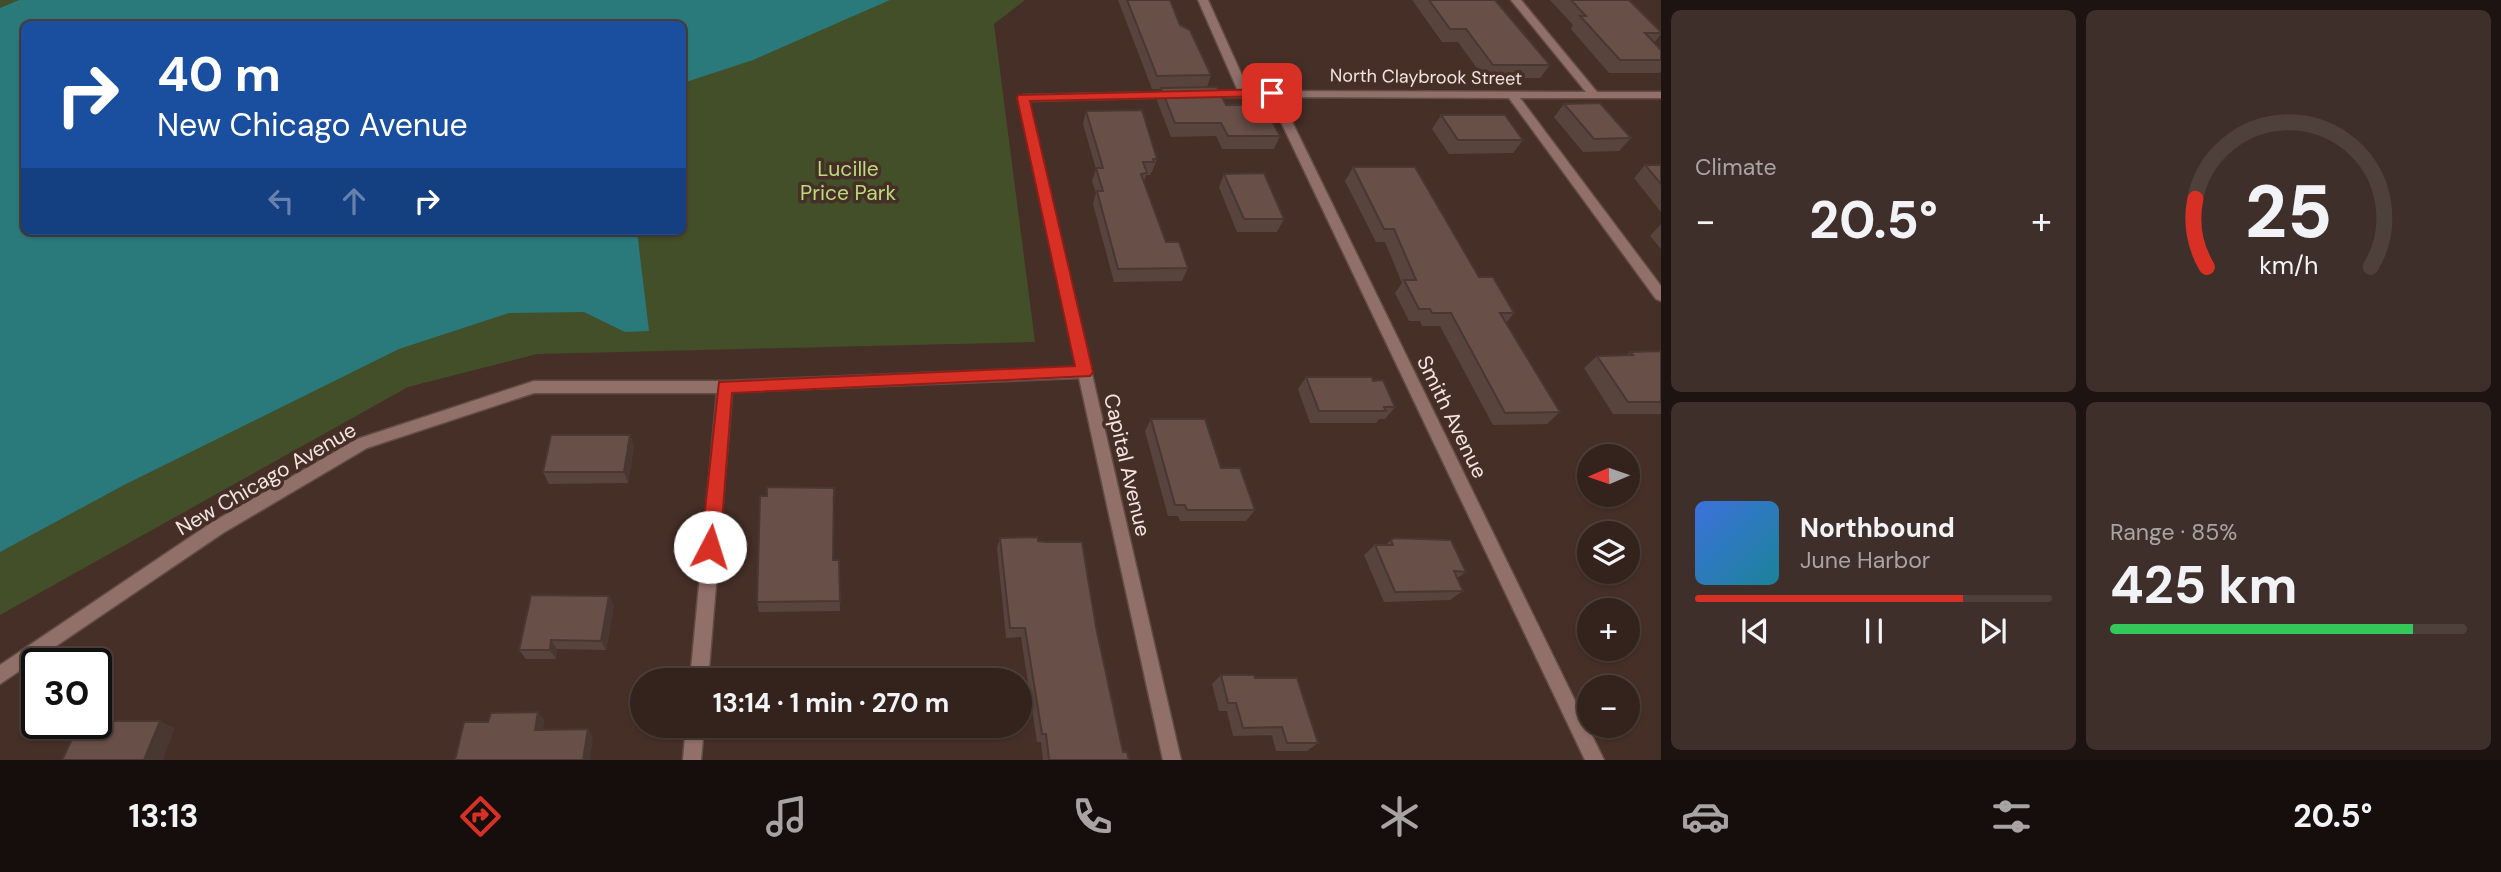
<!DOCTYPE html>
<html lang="en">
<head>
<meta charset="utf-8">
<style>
	:root { --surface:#34231d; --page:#3f2f2a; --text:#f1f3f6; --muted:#a9a4a4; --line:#4e403b; --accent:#d93025 }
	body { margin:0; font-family:"DM Sans",sans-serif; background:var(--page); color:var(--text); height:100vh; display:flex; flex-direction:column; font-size:26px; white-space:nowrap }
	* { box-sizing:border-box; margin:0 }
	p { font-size:23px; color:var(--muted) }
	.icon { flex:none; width:38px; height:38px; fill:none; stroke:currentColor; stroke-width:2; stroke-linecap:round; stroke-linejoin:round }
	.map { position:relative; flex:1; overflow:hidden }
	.sheet { display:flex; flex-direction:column; gap:10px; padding:10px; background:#1d1310; width:840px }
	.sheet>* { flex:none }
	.guide { position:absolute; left:21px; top:21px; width:665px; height:214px; border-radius:10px; box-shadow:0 2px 5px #0004,0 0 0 2px var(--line); background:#1a4fa0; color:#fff; overflow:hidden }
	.needle { width:46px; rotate:268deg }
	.buttons { position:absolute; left:1577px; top:444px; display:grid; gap:14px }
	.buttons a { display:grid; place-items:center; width:63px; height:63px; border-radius:50%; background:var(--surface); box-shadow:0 2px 5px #0004,0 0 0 2px var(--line); font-size:35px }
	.speed { position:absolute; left:21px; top:648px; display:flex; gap:14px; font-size:35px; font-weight:700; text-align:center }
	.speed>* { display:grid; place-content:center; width:91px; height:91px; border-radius:50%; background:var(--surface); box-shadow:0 2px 5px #0004,0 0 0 2px var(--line); line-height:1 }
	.speed .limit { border:4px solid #111; border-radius:10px; background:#fff; color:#111 }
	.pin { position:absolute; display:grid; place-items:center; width:60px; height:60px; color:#fff; margin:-30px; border-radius:14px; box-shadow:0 4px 10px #0006 }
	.me { position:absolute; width:77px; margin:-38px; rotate:5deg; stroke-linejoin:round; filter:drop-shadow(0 0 5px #0008) }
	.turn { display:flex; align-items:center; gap:24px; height:147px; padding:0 21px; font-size:32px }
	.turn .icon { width:91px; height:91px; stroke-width:2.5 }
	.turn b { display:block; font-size:49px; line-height:60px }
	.lanes { display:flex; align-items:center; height:66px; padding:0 21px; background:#0003; justify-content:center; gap:35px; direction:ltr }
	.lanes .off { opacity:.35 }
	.big { font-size:52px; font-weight:700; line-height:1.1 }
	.sheet .card { flex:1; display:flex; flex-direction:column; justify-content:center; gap:10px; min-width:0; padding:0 24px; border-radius:10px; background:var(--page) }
	.sheet .dial { align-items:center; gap:0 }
	.dial svg { height:182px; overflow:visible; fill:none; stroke:var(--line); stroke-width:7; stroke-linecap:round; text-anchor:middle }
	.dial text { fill:var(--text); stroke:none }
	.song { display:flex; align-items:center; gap:21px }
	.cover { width:84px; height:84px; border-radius:10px; background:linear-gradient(135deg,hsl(220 70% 55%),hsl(190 70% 35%)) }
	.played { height:7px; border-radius:4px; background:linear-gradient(90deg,var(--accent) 75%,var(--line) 75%) }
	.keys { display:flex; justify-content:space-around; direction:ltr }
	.heat { display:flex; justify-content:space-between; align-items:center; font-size:38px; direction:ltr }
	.charge { height:10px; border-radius:5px; background:linear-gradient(90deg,#34c759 85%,var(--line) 0) }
	.sheet .tiles { flex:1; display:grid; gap:10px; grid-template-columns:repeat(2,1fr) }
	.trip { position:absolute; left:630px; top:668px; width:402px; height:70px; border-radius:35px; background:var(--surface); box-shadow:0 2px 5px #0004,0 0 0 2px var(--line); font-weight:700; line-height:70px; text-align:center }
	.dock { display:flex; height:112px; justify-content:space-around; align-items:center; background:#150e0c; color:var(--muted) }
	.dock .icon { width:49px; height:49px }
	.dock .current { color:var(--accent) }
	.dock b { font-size:32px; color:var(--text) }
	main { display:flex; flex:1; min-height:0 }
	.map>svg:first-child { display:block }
</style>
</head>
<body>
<main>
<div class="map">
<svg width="1661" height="760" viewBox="0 0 1661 760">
	<rect width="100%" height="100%" fill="#462f27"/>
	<path fill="#424f28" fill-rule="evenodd" d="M0,0H1025L994,24L1035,342L537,354L408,387L0,615ZM24,24H682V231H24Z"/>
	<path fill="#2a7a7c" d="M19,0H890L753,60L683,83L682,24H24V231H637L649,331L625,332L584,312L509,313L399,349L124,485L0,552V8Z"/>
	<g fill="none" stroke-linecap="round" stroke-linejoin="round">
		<defs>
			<path id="minor" d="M1198,0H1208L1249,91L1586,92L1511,0H1521L1597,92H1661V98H1520L1661,286V301L1656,299L1509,98L1280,97L1604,760H1585L1269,97H1203L1198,94L1203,91H1238Z
				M1176,92L1180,93V97L1029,101L1181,760H1163L1079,378L732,392L708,681H690L717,393H534L367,448L223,533L0,684V665L211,523L357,439L534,381H725L1077,367L1018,98L1023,95Z
				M686,726H704L701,760H683Z"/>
		</defs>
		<use href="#minor" stroke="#624c45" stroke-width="3"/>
		<use href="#minor" fill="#91706a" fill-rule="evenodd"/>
	</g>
	<path fill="#59443d" d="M1118,0H1170L1180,25L1211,75L1207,87L1226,105L1280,136L1274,149H1222L1216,136L1171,137L1157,101L1161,89H1152Z
		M1412,0H1495L1550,65L1540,78H1484L1458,42H1442Z
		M1550,0H1629L1661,32V34L1654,43L1661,50V71L1659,73H1609L1571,29L1573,25Z
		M1564,104L1631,138L1619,151L1583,152L1554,117Z
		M1086,111L1157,159L1152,172H1151L1150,175H1146L1144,182L1166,242L1188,268L1182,281L1114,282L1093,204L1096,193L1092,181L1096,169L1083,124Z
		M1441,115L1523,140L1513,153L1449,154L1432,129Z
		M1645,165H1661V212L1634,178Z
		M1353,167L1479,277L1514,313L1506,323L1560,412L1547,424L1493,425L1440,326H1422L1420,321H1409L1395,293L1402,283L1385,242H1376L1345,181Z
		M1224,174L1284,219L1277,232H1237L1219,187Z
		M1661,224V249L1650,236Z
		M1661,351V414H1613L1584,368L1597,356H1625L1630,352Z
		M1306,377L1373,381L1395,407L1385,419H1379L1376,423H1310L1298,389Z
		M1151,419L1221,468L1255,510L1246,521H1180L1178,516H1168L1145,431Z
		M630,435L634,446L628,483L549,484L543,472Z
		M1000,538L1038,541L1096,627L1123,752L1129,760H1043L1041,742H1037L1021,637L1006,638L997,548Z
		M1391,540L1466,572L1457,578L1463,591L1450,600L1384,602L1364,555L1375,545H1386Z
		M833,560H839L840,611L759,612L757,602Z
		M609,596L614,605L606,650L557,649L556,659H526L519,650Z
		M1221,675L1255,678L1318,743L1307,751H1276L1272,735L1233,736L1227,711H1219L1212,684Z"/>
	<path fill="#493732" d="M630,435L634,446L628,483L624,472Z
		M609,596L614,605L606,650L601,641Z
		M551,640L557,649L556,659L550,650Z
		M538,712L545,720L541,737L535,730Z
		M160,721L175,728L163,760H144Z
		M588,729L593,737L590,760H583Z"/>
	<path fill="#684f47" stroke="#493732" stroke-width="2" d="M1127,0H1170L1180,25L1190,30L1211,75L1157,76Z
		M1429,0H1495L1550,65H1493L1466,29H1450Z
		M1571,0H1629L1661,32V33H1645L1661,50V60H1620L1580,16H1586Z
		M1217,87L1226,105H1264L1280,136H1228L1221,123H1175L1161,88Z
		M1600,103L1631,138L1594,139L1564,104Z
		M1142,110L1157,159H1153L1154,162H1143L1147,173L1141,174L1166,242H1179L1188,268L1118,269L1097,191H1103L1096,168H1103L1086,111Z
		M1441,115H1505L1523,140H1458Z
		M1645,165H1661V184Z
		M1353,167H1415L1479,277H1493L1514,313H1500L1560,412L1505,413L1451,313H1432L1430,309H1419L1404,280H1416L1394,229H1384Z
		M1264,173L1284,219H1244L1224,174Z
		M1661,351V402H1628L1597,356L1633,355L1630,352Z
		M1306,377H1372L1373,381L1383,380L1395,407H1384L1386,411H1319Z
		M1151,419H1205L1221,468H1240L1255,510H1187L1185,505H1175Z
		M551,435H630L624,472H543Z
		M767,487L834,488L833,560H839L840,601L757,602L760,496H767Z
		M1038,537V541L1046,542H1082L1096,627L1123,752H1127L1129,760H1049L1046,734H1042L1025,628H1010L1000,538Z
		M1394,538L1451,540L1466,572L1454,571L1463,591L1395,592L1375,545H1393L1391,540Z
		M531,595L609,596L601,641L551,640L550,650H519Z
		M1221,675H1254L1255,678H1297L1318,743H1287L1282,727L1243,728L1236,703H1228Z
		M538,712L535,730L588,729L583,760H455L464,722H488L491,713Z
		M96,721H160L144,760H62L80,723H96Z"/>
	<path fill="#d93025" stroke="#8d1f18" stroke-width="2" d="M1272,89L1278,93L1276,96L1030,101L1093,372L1090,376L732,393L720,547L717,553L710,555L704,553L701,547L719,382L1075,366L1017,98L1018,95Z"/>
	<g text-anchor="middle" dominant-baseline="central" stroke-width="7" stroke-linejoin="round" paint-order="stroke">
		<g font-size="18" fill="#f4e5e0" stroke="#462f27">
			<text transform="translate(1426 77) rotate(1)">North Claybrook Street</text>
		</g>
		<g font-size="21" fill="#bcdb7d" stroke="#462f27">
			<text x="848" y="169">Lucille<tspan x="848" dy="24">Price Park</tspan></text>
		</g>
		<g font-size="21" fill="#f4e5e0" stroke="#462f27">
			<text transform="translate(1452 417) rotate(64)">Smith Avenue</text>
			<text transform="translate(1127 465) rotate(77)">Capital Avenue</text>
			<text transform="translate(266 479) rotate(-30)">New Chicago Avenue</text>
		</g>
	</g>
</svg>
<div class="buttons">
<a><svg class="needle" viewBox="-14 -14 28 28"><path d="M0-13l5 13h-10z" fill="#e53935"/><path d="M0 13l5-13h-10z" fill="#a9a4a4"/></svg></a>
<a><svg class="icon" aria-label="layers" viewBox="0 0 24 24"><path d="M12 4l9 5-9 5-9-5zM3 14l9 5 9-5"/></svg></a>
<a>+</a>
<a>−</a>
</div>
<div class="speed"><div class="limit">30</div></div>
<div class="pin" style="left:1272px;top:93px;background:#d93025"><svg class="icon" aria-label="arrive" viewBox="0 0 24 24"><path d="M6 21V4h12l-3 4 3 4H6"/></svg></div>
<svg class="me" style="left:710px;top:547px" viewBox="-20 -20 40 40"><circle r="19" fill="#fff"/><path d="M0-13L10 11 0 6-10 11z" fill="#d93025"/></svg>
<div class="trip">13:14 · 1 min · 270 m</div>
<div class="guide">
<div class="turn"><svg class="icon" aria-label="right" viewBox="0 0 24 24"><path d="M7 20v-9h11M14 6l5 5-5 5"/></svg><div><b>40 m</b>New Chicago Avenue</div></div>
<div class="lanes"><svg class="icon off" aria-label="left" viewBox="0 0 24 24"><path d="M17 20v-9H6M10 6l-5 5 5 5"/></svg><svg class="icon off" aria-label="ahead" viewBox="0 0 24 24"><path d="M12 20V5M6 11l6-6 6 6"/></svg><svg class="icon" aria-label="right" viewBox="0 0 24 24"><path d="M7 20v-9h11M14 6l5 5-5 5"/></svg></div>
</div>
</div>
<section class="sheet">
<div class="tiles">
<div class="card"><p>Climate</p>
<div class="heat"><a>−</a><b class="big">20.5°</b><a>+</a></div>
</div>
<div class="card dial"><svg viewBox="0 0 100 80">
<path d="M14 69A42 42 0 1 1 86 69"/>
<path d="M14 69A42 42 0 0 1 9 39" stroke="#d93025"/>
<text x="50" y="56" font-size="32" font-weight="700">25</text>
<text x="50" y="72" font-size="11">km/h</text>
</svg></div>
<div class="card">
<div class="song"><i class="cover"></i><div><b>Northbound</b><p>June Harbor</p></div></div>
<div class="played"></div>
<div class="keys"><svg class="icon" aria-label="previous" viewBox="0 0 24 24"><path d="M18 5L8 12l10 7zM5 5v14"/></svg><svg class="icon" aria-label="pause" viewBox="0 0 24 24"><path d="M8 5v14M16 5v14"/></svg><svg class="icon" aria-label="next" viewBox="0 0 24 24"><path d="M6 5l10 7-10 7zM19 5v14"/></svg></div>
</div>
<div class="card"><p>Range · 85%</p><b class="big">425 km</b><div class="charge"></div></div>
</div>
</section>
</main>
<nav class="dock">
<b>13:13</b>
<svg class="icon current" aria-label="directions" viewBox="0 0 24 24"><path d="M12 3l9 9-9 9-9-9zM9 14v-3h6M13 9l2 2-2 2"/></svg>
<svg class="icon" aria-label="music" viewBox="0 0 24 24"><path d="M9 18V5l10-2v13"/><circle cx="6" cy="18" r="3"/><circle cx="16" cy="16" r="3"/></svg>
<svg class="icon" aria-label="phone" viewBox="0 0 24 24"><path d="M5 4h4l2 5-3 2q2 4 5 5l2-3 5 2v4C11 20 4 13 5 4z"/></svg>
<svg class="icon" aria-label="climate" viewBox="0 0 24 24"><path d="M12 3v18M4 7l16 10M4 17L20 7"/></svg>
<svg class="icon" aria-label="car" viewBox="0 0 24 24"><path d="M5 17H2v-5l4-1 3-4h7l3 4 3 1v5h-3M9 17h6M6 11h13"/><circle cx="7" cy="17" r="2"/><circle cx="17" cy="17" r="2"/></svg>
<svg class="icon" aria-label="filters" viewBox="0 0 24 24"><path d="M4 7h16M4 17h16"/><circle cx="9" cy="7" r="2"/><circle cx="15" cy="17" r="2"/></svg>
<b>20.5°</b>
</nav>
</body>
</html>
